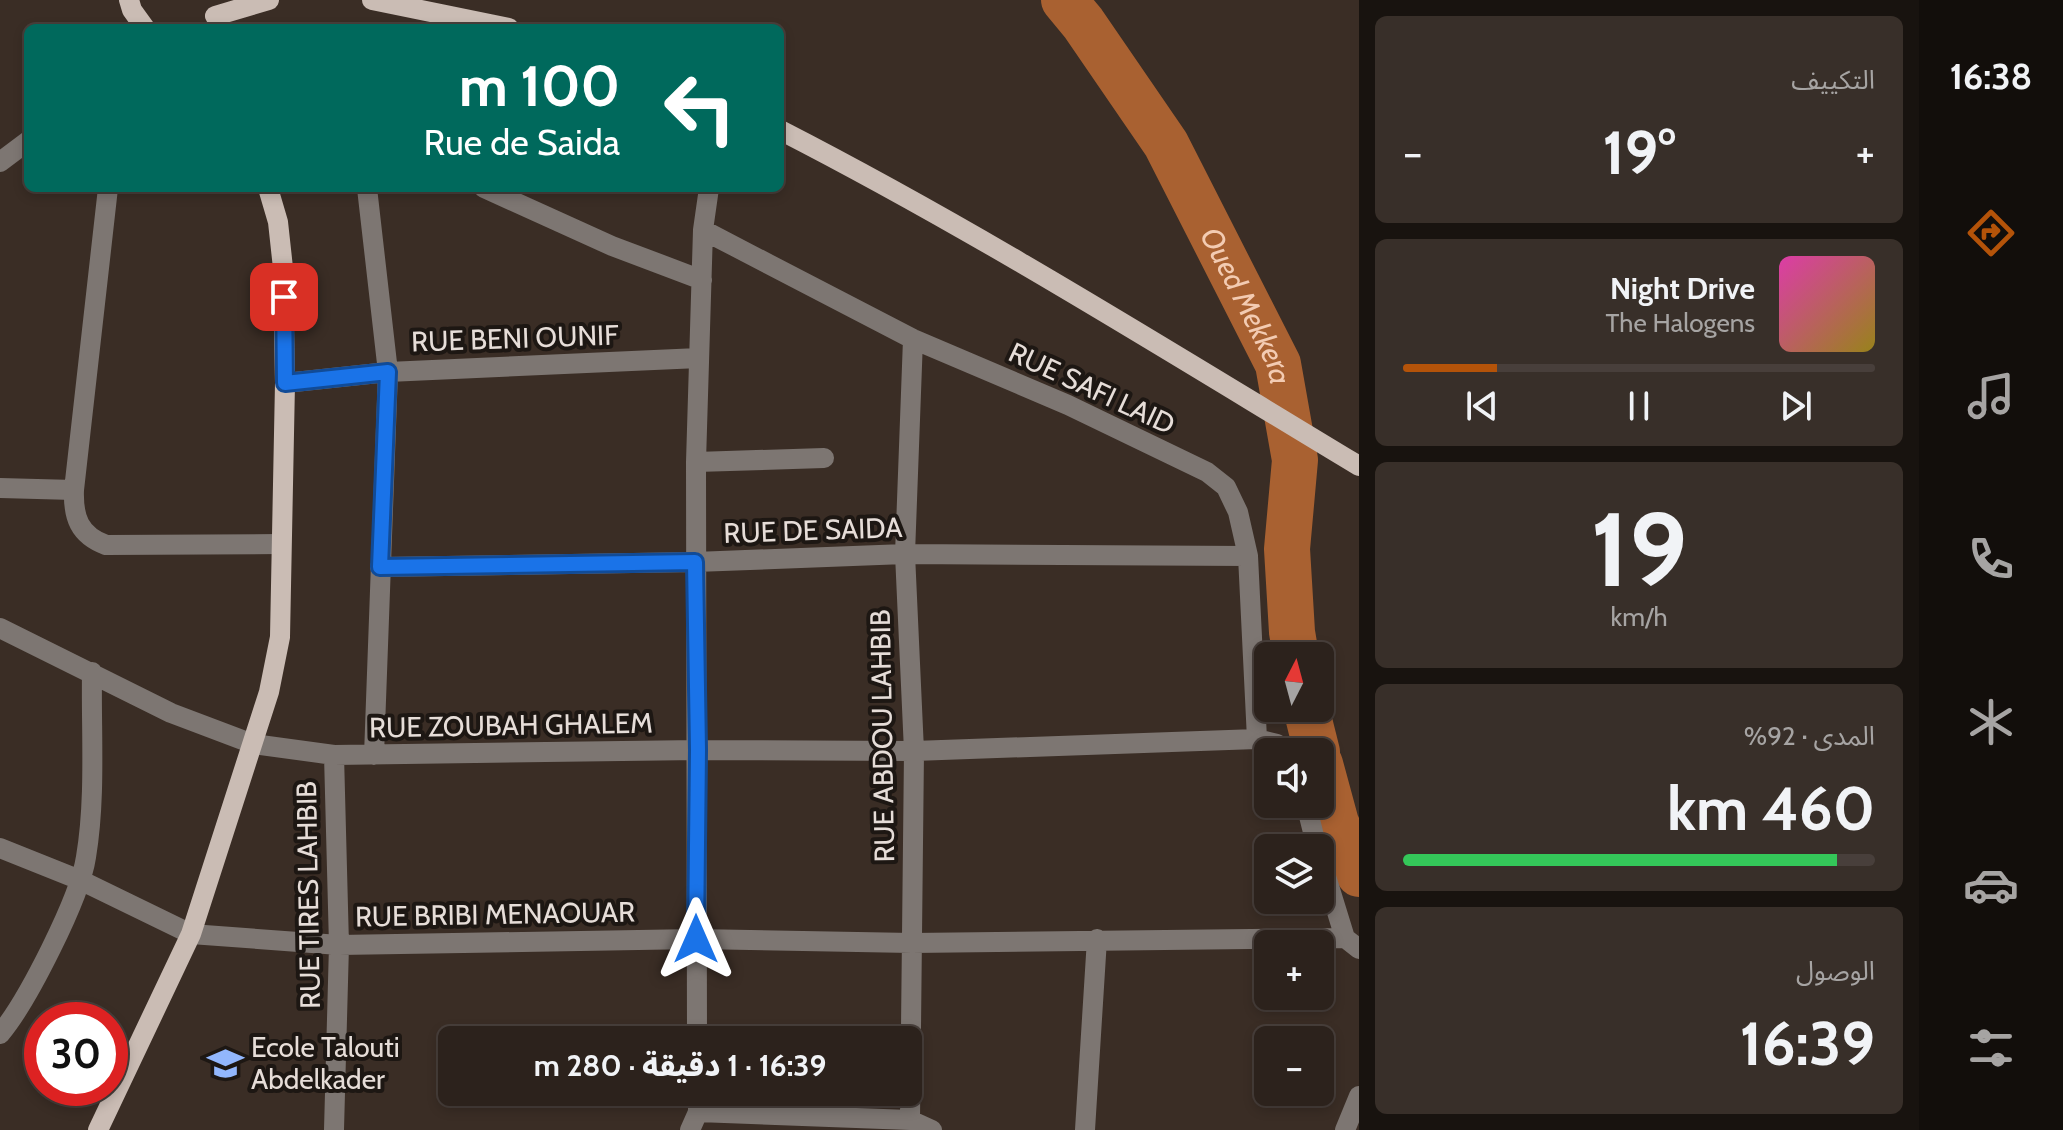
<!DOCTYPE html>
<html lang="ar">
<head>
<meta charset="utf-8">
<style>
	:root { --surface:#2c221c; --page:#382f29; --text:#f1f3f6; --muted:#a6a4a3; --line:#483f3b; --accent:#b45309 }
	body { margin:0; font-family:Cabin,"Noto Sans Arabic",sans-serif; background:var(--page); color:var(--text); direction:rtl; height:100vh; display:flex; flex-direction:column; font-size:30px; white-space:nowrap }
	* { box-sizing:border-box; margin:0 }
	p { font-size:26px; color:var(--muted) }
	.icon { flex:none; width:44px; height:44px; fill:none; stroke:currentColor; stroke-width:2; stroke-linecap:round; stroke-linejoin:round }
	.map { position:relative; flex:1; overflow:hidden; direction:ltr }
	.side { display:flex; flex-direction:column; gap:16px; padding:16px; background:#18130f; width:560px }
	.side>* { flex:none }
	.banner { position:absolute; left:24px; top:24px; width:760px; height:168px; border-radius:12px; box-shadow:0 4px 12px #0003,0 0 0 2px var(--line); direction:rtl; background:#00695c; color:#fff; overflow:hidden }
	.needle { width:52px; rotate:6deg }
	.controls { position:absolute; left:1254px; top:642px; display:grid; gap:16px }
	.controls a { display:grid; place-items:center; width:80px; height:80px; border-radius:12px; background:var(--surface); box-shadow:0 4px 12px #0003,0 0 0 2px var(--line); font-size:40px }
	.speed { position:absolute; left:24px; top:1002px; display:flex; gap:16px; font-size:40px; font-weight:700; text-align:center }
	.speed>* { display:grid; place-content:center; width:104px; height:104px; border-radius:50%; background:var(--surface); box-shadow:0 4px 12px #0003,0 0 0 2px var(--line); line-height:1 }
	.speed .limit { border:12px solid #d22; background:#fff; color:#111 }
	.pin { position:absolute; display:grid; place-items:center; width:68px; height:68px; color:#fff; margin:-34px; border-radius:16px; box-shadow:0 4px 12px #0006 }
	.me { position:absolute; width:88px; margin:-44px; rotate:0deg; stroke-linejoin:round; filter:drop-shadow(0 0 6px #0008) }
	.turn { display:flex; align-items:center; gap:28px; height:168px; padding:0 32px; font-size:36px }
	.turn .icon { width:104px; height:104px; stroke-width:2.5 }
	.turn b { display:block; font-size:56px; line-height:68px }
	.big { font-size:60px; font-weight:800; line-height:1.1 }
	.side .tile { flex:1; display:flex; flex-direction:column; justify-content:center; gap:12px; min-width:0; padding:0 28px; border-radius:12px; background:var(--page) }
	.side .dial { align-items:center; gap:0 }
	.dial b { font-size:104px; line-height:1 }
	.song { display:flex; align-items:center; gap:24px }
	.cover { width:96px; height:96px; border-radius:12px; background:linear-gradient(135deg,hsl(320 70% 55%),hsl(50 70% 35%)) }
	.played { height:8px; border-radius:4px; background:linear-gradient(90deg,var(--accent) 20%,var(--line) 20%) }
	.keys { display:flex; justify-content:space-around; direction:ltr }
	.heat { display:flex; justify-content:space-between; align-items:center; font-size:44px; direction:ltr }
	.charge { height:12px; border-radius:6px; background:linear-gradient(90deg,#34c759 92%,var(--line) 0) }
	.trip { position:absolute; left:438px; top:1026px; width:484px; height:80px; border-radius:12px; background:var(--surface); box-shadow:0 4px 12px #0003,0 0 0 2px var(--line); font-weight:800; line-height:80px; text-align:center; direction:rtl }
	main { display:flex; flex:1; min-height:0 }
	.menu { display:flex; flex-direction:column; width:144px; justify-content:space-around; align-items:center; background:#120e0b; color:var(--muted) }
	.menu .icon { width:56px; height:56px }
	.menu .active { color:var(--accent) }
	.menu b { font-size:36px; color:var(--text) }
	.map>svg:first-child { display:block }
</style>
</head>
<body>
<main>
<nav class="menu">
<b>16:38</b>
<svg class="icon active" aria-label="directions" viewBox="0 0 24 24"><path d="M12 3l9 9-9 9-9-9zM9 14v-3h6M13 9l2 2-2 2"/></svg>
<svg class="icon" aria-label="music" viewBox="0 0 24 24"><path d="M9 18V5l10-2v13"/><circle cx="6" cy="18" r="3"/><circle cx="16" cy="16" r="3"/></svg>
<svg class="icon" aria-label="phone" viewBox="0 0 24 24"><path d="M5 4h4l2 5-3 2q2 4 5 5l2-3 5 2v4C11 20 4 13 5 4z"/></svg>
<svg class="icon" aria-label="climate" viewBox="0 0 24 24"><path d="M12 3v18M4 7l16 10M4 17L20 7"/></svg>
<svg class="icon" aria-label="car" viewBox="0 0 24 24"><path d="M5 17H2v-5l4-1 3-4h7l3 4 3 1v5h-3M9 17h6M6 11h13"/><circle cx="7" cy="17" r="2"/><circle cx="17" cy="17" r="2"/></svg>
<svg class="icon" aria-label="filters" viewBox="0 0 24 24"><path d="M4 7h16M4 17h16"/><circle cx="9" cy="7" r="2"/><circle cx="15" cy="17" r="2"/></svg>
</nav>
<section class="side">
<div class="tile"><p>التكييف</p>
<div class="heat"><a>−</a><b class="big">19°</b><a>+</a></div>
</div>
<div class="tile">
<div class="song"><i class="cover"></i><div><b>Night Drive</b><p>The Halogens</p></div></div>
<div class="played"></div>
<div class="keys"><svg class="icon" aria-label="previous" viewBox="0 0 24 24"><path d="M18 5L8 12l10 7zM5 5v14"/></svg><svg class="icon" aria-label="pause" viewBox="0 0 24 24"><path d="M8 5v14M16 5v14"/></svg><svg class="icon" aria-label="next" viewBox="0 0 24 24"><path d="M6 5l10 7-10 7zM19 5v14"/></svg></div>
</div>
<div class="tile dial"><b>19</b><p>km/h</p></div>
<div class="tile"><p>المدى · 92%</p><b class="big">460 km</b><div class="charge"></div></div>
<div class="tile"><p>الوصول</p><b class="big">16:39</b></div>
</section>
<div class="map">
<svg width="1359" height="1130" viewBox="0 0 1359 1130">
	<rect width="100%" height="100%" fill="#3a2d25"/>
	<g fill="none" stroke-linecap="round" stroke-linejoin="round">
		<g stroke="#a96131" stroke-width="46">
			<path id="s1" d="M1064,0L1083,23L1166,144L1278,364L1295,460L1287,549L1292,632L1296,656"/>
			<path d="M1306,708L1317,752"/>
			<path d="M1320,764L1336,823L1359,874"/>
		</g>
		<path stroke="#7d7672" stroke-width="20" d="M0,162L28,141
			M108,188L74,490C73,517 79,535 106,545L280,544
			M367,188L388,372L374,755
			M484,188L612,246L702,280
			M703,230L913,339L1068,405L1207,472L1226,487L1238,512L1248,556L1257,739
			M285,383L388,372L699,358
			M696,462L824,458
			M0,488L74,490
			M380,567L695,562L905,554L1248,556
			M0,628L171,713L253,744L334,755L698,750L914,751L1257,739L1277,744L1284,752
			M1306,804L1317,848
			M0,848L80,880L191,934L339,945L696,939L912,943L1345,938
			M1320,857L1345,938L1359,949
			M0,1034C27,1002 80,898 86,857C96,797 91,733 92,672
			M697,1040L696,462L703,230L709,188
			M698,1112L910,1120L932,1130
			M334,1130L339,945L334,755
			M690,1130L698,1112V1092
			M905,1130L910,1120L914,751L905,554L913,339
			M1085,1130L1097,939
			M1345,1130L1359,1096"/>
		<path stroke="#cabcb4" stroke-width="20" d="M129,0L132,10L145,28
			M372,0L509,28
			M215,16L269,0
			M780,130C979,232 1168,351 1359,466
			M98,1130L191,934L269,692L280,637L285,383L283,268L278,222L268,188"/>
	</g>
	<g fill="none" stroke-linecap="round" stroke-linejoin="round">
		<defs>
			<path id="route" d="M284,297L285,383L388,372L380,567L695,562L698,750L696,939"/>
		</defs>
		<use href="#route" stroke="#114b97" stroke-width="20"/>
		<use href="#route" stroke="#1a73e8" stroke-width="14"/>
	</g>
	<defs>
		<symbol id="school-bare" viewBox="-9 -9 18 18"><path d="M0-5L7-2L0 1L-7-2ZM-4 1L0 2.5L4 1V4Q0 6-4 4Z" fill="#92b7fd" stroke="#1d1713" stroke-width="2.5" paint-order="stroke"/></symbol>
	</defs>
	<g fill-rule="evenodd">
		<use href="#school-bare" x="200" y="1038" width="51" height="51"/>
	</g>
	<g text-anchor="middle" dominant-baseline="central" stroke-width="8" stroke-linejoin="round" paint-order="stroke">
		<g font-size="28" fill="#e6ddd8" stroke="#1d1713">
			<text transform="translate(515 338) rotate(-2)">RUE BENI OUNIF</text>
			<text transform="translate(1092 388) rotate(25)">RUE SAFI LAID</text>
			<text transform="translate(813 530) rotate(-2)">RUE DE SAIDA</text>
			<text transform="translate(511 725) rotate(-1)">RUE ZOUBAH GHALEM</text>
			<text transform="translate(882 736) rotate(-91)">RUE ABDOU LAHBIB</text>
			<text transform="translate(308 895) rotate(-91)">RUE TIRES LAHBIB</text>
			<text transform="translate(495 914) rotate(-1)">RUE BRIBI MENAOUAR</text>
		</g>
		<g font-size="28" fill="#e6ddd8" stroke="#1d1713" text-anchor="start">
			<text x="251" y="1047">Ecole Talouti<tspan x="251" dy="32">Abdelkader</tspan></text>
		</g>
		<g font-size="30" font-style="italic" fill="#f3cbb2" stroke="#1d1713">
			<text stroke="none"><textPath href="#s1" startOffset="358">Oued Mekkera</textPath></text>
		</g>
	</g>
</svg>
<div class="controls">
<a><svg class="needle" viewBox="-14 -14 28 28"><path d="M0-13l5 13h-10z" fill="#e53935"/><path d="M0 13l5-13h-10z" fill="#a6a4a3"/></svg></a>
<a><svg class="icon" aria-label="sound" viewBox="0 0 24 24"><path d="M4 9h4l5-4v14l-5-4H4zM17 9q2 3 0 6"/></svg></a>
<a><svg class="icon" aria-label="layers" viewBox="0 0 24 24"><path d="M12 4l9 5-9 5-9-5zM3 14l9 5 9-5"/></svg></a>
<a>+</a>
<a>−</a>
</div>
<div class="speed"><div class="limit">30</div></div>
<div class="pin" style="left:284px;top:297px;background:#d93025"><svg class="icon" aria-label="arrive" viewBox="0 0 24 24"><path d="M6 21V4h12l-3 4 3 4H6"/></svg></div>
<svg class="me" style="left:696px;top:939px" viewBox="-20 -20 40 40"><path d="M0-17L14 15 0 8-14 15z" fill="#1a73e8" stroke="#fff" stroke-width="4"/></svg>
<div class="trip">16:39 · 1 دقيقة · 280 m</div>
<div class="banner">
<div class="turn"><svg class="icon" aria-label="left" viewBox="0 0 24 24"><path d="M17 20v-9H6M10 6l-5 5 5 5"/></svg><div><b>100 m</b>Rue de Saida</div></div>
</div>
</div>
</main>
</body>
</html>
